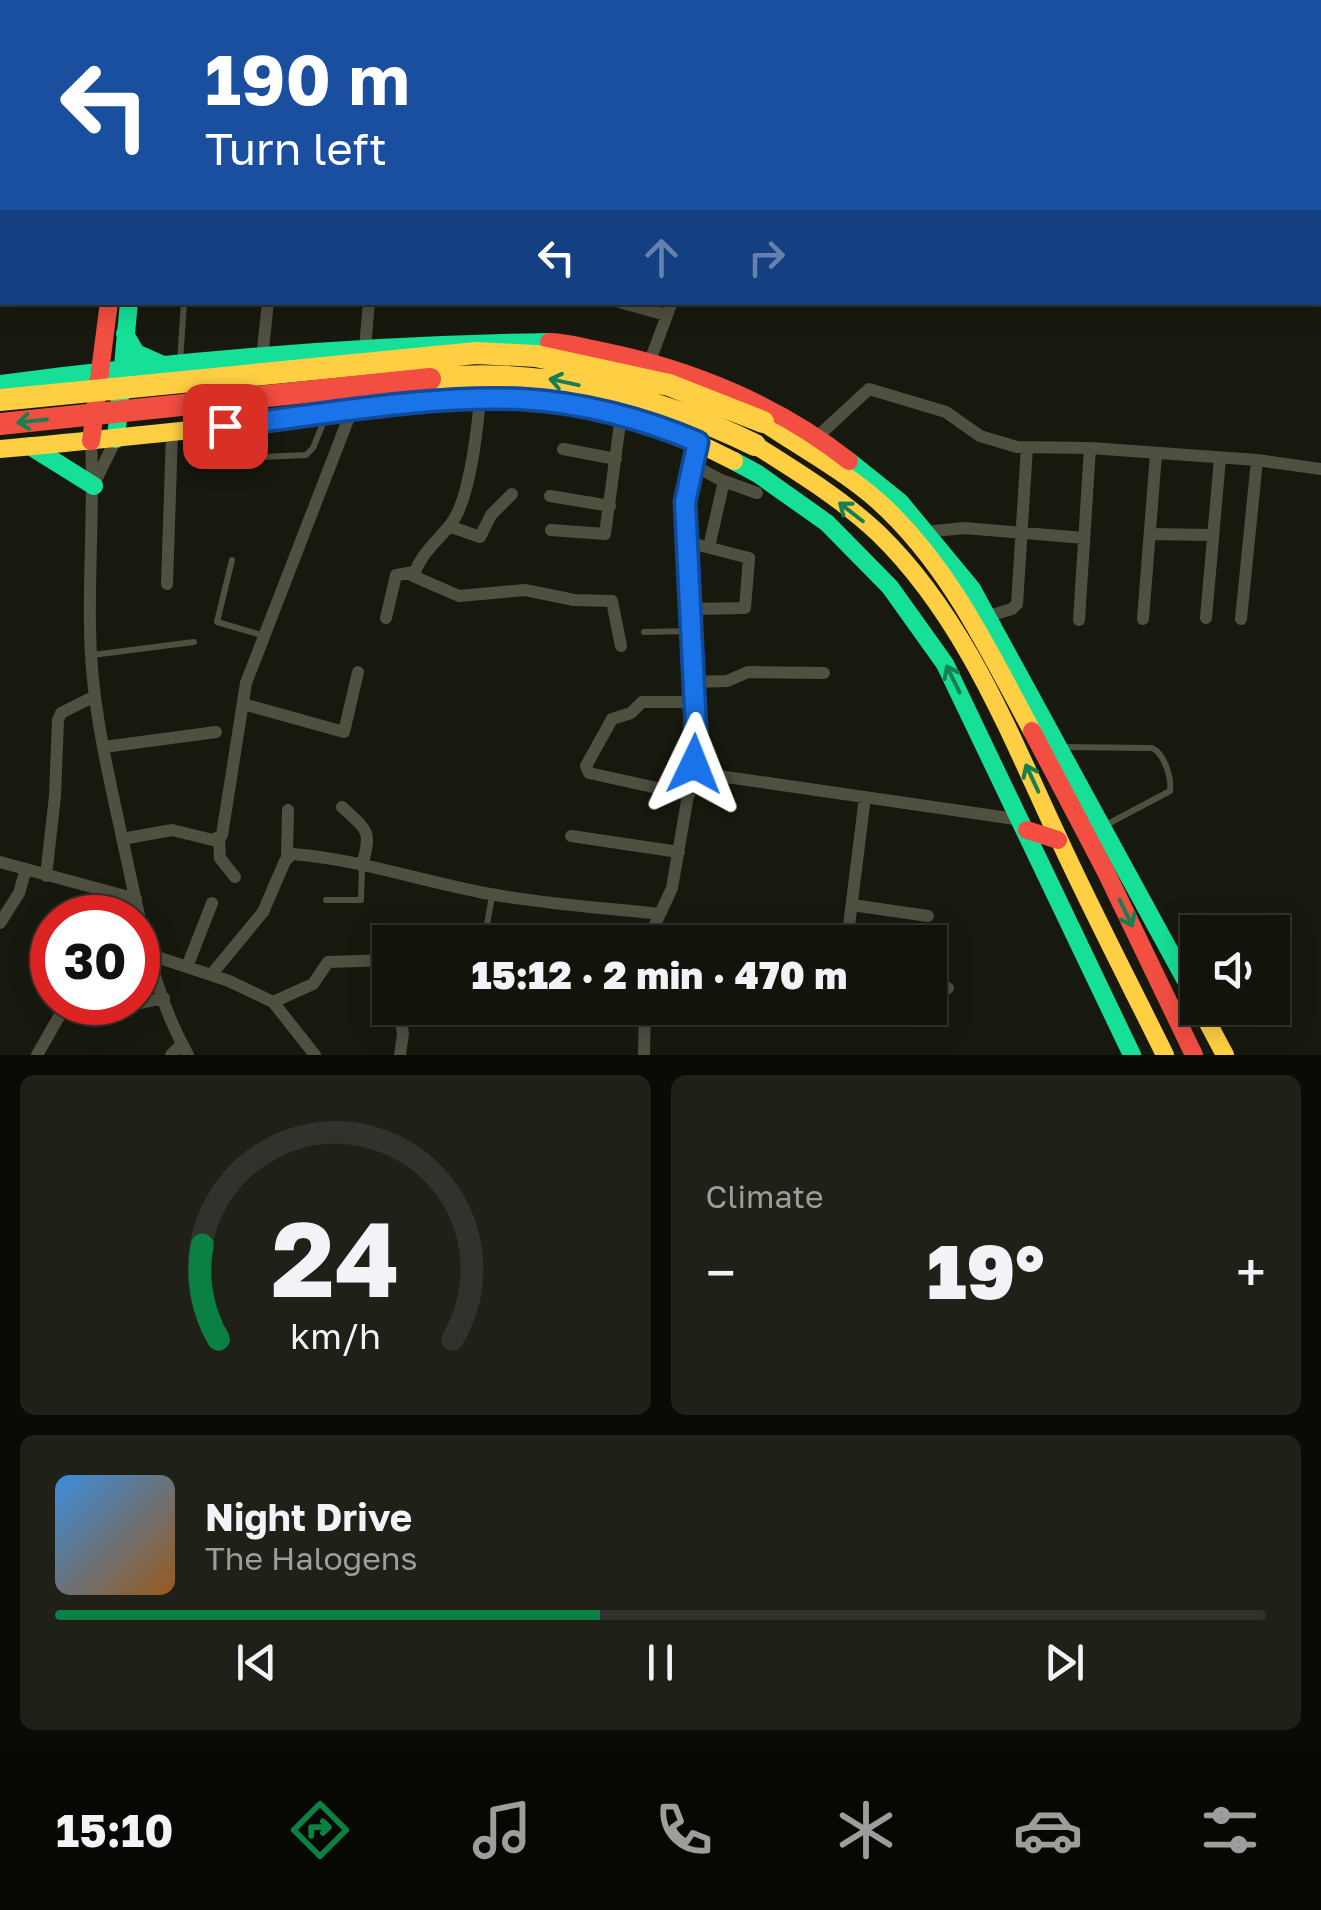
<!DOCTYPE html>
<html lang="en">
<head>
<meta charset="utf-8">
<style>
	:root { --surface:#12130a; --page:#1f2018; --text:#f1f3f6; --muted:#9c9e9c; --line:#31322b; --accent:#0b8043 }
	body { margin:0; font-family:"Golos Text",sans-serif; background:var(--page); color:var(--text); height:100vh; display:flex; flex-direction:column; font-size:38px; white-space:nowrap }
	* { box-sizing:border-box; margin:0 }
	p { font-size:32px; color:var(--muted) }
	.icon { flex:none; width:55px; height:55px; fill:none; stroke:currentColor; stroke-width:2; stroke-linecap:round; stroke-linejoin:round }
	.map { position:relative; height:1055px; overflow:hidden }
	.details { display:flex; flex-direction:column; gap:20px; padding:20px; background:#0a0a06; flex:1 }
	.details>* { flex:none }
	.hud { position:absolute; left:0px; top:0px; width:1322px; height:305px; box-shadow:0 5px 25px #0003,0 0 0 2px var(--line); background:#1a4fa0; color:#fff; overflow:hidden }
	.buttons { position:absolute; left:1180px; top:915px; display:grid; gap:20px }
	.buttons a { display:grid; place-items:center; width:110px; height:110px; border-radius:0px; background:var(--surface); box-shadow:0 5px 25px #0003,0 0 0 2px var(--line); font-size:50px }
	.speed { position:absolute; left:30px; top:895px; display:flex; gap:20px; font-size:50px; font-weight:700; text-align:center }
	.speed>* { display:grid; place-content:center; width:130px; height:130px; border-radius:50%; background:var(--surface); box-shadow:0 5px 25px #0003,0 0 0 2px var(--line); line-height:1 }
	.speed .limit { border:15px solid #d22; background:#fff; color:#111 }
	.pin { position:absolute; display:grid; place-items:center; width:85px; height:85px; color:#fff; margin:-42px; border-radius:20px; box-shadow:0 5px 15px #0006 }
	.me { position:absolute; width:110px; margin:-55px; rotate:2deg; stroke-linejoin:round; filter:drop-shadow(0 0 8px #0008) }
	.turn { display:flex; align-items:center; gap:35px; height:210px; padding:0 40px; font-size:45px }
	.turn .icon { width:130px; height:130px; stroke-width:2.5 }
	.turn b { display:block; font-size:70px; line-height:85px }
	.lanes { display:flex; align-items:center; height:95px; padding:0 40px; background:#0003; justify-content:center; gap:50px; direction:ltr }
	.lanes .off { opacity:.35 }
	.big { font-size:75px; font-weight:800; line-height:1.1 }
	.details .widget { flex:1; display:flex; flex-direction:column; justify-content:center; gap:15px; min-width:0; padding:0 35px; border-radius:15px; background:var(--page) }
	.details .dial { align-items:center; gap:0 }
	.dial svg { height:260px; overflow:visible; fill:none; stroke:var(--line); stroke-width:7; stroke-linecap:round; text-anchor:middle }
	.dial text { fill:var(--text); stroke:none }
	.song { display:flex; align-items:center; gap:30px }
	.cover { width:120px; height:120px; border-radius:15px; background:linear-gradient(135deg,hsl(210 70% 55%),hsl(30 70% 35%)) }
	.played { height:10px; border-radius:5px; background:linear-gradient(90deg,var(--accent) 45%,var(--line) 45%) }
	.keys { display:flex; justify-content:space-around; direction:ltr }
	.heat { display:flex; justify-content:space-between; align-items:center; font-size:55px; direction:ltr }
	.details .tiles { flex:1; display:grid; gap:20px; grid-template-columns:1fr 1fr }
	.widget:last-child { grid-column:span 2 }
	.trip { position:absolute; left:372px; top:925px; width:575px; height:100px; border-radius:0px; background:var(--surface); box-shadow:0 5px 25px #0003,0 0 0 2px var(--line); font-weight:800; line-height:100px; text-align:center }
	.tab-bar { display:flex; height:160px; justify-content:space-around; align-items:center; background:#070804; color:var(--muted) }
	.tab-bar .icon { width:70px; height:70px }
	.tab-bar .selected { color:var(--accent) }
	.tab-bar b { font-size:45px; color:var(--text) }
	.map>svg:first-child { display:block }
</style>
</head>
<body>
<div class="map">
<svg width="1321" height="1055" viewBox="0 0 1321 1055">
	<rect width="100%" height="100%" fill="#18190e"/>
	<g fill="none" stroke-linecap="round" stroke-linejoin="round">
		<path stroke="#4f5040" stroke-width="6" d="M180,361L184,302
			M252,426L262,457L306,455L313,448L326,416
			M232,560L217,622L265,636
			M644,632L690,631
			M92,655L194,642
			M1062,747L1152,748C1164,753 1172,778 1170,791L1102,827
			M326,900H361L362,868
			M484,942L492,896"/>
		<path stroke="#4f5040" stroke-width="12" d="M240,0L258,2
			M306,2L307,0
			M362,2L363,0
			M736,2L737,0
			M619,302L666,315
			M365,348L369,302
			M262,358L268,302
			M648,366L672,302
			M480,400C477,431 470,501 450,525C435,544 422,552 413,576L459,596L525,590L574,600L612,601L621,646
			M817,437L869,389L946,412L980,436L1017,447L1090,448L1257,460L1321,469
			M91,441C94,502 89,563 90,625C90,701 109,777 125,851C140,920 153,993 188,1055
			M563,449L616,459
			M693,465L721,480L757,493
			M95,482L116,439
			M550,496L610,506
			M449,526L480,537L491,515L512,494
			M551,530L605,534L621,416L634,392
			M925,532L964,528L1084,538
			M1151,534L1212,535
			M687,542L749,558L745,608L690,609
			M709,547L724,481
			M167,584L172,433
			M988,616L1012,609L1017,604L1027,447
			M386,618L396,575L414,572
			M1206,618L1220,458
			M1143,619L1156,454
			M1241,619L1257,460
			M1079,620L1090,448
			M693,682L727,681L748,672L824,673
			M243,704L344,732L358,672
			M104,747L216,732
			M692,772L1022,820
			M689,795L589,773L586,766L612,719L631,713L642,702H694
			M342,807C368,831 372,830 362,866
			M571,836L679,852
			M122,839L172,830L213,840L222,835L246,683L351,412
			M219,839L220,858L235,877
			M287,856L288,810
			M0,862L136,899
			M46,876L55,796L58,720L61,713L95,696
			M852,905L928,916
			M0,923L19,893L26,869
			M647,942L672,888L692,772L696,730L685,502L698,442
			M847,942L865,797
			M148,954L229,981L273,1002L315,1055
			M187,967L212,903
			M211,975L263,912L285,861L292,854C359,859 423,882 490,894C546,904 604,908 660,914
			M138,984L145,1002
			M930,986L948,988
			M273,1002L313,984L328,962L390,960
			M399,1008L403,1034L400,1055
			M484,1009L645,1015
			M37,1055L65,1006L113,1009L164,998
			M171,1055L182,1044
			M644,1055L645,1008"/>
		<path stroke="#16e098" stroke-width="18" d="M150,0V2
			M125,334L136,353L163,365
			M0,384C182,360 365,345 549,342
			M116,439L129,302
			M30,446L94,486
			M734,461L758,474L827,523L890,587L945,664L1132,1055
			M849,461L900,502L972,589L1198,1003"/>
		<path stroke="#ffcf43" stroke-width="18" d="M164,2L165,0
			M763,422C800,447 844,471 878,501C948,564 988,649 1032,731
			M755,445C798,472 842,499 879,534C964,617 1008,730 1057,835C1091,909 1129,982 1165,1055
			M0,449C91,441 182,431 273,421C355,411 441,393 523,399C597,405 669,427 734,461
			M1200,1008L1225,1055"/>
		<path stroke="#f24e42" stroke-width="18" d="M549,342C567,342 585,348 602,351C691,369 778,405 849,461
			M91,441L109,302
			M1032,731L1106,872L1194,1055
			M1027,830L1058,840"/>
		<path stroke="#ffcf43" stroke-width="22" d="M430,379C542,367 655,396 755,445
			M0,400L476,353L536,356L669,385L763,422"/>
		<path stroke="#f24e42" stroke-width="22" d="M0,424L430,379"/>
	</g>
	<defs><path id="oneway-shaft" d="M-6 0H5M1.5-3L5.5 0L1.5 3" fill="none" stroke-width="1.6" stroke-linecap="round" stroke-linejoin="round" transform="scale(2.5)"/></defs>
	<g stroke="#197e51">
		<use href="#oneway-shaft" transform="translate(564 382) rotate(-168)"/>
		<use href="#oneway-shaft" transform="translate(32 421) rotate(174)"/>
		<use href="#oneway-shaft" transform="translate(851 512) rotate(-142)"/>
		<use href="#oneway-shaft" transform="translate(953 679) rotate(-116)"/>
		<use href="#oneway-shaft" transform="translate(1032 778) rotate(-115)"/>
		<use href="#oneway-shaft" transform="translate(1126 913) rotate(64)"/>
	</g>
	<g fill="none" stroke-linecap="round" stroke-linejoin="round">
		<defs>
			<path id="route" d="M225,426C322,415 423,395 521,399C581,402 644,419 698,442L685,502L696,730L694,764"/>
		</defs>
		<use href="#route" stroke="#114b97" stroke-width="25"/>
		<use href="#route" stroke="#1a73e8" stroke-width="18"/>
	</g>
</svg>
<div class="buttons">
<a><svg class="icon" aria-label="sound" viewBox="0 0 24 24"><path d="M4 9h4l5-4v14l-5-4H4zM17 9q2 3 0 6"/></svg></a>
</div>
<div class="speed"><div class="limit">30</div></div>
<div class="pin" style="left:225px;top:426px;background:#d93025"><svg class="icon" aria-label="arrive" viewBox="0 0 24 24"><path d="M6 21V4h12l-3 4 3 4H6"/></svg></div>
<svg class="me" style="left:694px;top:764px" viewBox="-20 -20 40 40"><path d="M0-17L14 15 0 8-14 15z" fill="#1a73e8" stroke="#fff" stroke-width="4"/></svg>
<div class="trip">15:12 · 2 min · 470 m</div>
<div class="hud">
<div class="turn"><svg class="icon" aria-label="left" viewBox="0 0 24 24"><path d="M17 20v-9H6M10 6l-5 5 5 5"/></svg><div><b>190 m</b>Turn left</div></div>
<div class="lanes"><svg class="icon" aria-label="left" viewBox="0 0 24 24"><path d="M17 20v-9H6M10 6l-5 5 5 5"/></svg><svg class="icon off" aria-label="ahead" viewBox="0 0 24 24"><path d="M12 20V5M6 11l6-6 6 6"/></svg><svg class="icon off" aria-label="right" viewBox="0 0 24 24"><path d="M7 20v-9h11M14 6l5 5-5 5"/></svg></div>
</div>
</div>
<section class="details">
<div class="tiles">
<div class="widget dial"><svg viewBox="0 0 100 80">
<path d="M14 69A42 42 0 1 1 86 69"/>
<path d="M14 69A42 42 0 0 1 9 40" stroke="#0b8043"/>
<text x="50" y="56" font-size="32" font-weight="700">24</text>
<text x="50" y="72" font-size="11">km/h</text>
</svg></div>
<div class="widget"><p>Climate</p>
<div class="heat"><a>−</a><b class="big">19°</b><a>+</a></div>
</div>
<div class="widget">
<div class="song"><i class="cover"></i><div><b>Night Drive</b><p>The Halogens</p></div></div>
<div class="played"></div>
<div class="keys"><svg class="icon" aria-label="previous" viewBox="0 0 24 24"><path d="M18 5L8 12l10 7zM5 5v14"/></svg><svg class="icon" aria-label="pause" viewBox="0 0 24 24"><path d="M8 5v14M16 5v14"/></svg><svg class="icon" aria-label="next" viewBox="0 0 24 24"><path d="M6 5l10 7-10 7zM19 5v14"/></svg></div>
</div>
</div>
</section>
<nav class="tab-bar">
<b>15:10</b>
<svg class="icon selected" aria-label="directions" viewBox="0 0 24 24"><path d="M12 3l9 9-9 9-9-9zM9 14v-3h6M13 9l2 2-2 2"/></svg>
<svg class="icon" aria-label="music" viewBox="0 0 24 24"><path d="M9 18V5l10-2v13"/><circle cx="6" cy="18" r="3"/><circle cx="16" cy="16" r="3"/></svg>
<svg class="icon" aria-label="phone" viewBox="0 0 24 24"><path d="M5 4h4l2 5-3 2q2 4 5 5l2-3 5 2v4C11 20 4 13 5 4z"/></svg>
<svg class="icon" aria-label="climate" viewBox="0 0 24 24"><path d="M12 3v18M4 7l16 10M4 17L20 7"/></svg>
<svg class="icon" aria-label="car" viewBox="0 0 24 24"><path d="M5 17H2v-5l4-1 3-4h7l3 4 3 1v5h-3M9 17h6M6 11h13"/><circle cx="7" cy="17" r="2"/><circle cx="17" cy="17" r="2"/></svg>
<svg class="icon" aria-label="filters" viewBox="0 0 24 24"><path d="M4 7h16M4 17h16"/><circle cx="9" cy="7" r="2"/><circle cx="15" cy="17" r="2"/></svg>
</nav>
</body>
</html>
